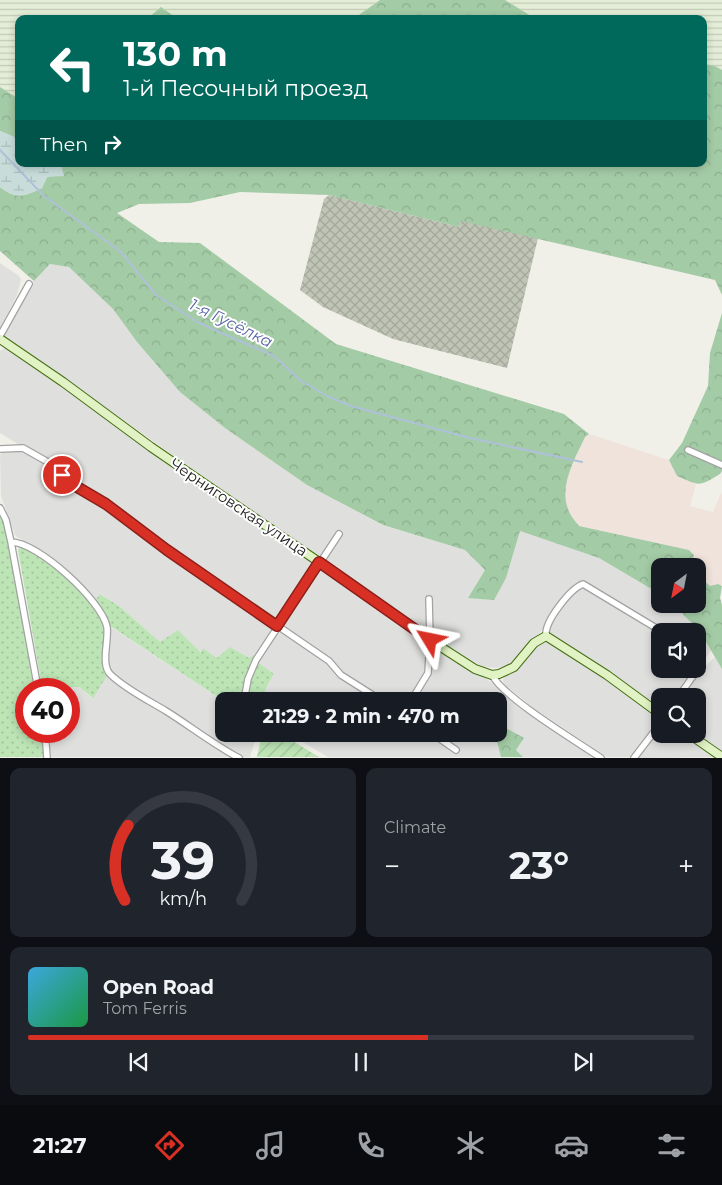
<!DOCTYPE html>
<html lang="en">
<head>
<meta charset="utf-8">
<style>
	:root { --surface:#171b24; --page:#20242c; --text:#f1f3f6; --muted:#9ea1a6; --line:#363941; --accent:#d93025 }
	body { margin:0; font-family:Montserrat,sans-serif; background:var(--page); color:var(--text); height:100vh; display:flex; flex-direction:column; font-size:19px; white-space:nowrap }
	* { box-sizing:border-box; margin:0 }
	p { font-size:16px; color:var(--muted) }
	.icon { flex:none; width:28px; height:28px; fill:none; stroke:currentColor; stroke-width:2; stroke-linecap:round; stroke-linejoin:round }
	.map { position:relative; height:758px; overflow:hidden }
	.drawer { display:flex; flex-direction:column; gap:10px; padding:10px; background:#0d0f14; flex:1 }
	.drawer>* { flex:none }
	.guide { position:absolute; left:15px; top:15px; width:692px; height:152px; border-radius:10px; box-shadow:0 2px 8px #0003; background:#00695c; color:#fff; overflow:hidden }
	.needle { width:32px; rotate:212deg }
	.fabs { position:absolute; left:651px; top:558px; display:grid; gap:10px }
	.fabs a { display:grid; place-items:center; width:55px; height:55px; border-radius:10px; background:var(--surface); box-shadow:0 2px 8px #0003; font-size:25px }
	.speed { position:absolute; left:15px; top:678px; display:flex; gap:10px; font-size:25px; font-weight:700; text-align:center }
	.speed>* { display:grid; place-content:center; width:65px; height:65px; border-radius:50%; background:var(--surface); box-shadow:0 2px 8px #0003; line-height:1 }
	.speed .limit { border:8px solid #d22; background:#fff; color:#111 }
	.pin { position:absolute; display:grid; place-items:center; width:42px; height:42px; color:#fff; margin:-21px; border:2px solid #fff; border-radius:50%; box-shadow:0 1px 5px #0007 }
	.me { position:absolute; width:55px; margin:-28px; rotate:305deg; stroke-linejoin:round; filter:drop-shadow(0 0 4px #0008) }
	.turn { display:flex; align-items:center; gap:18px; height:105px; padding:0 25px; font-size:22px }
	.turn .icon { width:65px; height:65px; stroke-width:2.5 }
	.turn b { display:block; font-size:35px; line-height:42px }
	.then { display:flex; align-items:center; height:48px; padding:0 25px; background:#0003; gap:10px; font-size:19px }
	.big { font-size:38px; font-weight:700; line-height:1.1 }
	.drawer .tile { flex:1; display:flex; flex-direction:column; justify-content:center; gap:8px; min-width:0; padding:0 18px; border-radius:10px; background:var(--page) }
	.drawer .dial { align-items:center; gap:0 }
	.dial svg { height:130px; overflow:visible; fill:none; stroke:var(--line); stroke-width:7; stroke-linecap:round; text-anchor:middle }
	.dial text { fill:var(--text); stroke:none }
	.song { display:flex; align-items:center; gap:15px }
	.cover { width:60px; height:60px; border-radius:8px; background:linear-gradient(135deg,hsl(200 70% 55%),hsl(140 70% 35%)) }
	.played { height:5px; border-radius:2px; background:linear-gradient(90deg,var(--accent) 60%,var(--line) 60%) }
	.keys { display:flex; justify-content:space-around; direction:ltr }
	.heat { display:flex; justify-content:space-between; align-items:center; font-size:28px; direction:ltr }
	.drawer .tiles { flex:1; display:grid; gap:10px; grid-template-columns:1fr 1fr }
	.tile:last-child { grid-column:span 2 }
	.trip { position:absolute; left:215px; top:692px; width:292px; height:50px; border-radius:10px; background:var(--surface); box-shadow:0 2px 8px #0003; font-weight:700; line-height:50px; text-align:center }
	.tab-bar { display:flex; height:80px; justify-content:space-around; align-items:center; background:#090b0e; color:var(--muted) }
	.tab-bar .icon { width:35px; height:35px }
	.tab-bar .current { color:var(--accent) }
	.tab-bar b { font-size:22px; color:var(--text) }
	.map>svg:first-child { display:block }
</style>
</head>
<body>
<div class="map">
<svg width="722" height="758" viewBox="0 0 722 758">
	<defs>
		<pattern id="construction-cross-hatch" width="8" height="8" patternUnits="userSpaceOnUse" patternTransform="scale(1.25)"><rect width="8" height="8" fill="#bfc4b5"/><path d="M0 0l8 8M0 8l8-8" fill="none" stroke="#a4a89b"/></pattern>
		<pattern id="farmland-rules" width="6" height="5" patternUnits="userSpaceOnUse" patternTransform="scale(1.25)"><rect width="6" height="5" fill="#e4edd7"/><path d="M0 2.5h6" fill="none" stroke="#c3cbb8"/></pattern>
		<pattern id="grass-dots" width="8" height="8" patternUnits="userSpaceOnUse" patternTransform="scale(1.25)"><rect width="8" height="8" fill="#bce4b5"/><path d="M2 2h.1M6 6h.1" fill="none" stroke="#a1c39b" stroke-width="1.8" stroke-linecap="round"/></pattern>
		<pattern id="forest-crowns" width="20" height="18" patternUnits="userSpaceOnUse" patternTransform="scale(1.25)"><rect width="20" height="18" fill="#a3cba5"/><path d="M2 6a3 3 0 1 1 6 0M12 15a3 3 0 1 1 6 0" fill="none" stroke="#8cae8e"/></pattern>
		<pattern id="wetland-marsh" width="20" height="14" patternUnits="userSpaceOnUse" patternTransform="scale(1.25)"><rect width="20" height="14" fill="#c8ddda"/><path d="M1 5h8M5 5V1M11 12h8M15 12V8" fill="none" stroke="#acbdbb"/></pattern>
		<pattern id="garden-furrows" width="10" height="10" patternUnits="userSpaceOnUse" patternTransform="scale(1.25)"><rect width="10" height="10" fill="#bce4b5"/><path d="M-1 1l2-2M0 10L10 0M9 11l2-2" fill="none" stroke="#a1c39b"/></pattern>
	</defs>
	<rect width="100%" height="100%" fill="#f0f0e9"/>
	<path fill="#dfdfde" d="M0,263L19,276L21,280L17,295L0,329Z
		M50,264L69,267L113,309L137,342L180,392L225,428L307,485L382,525L465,550L485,570L468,598L506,578L520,531L599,558L660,594V604H672L699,630L711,650L701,665L698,662V631H666L581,581L558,606L539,634L511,664L497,668L483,667L424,631L7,339L4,336L5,332L33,286L34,281Z
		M7,347L37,367L148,450L313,562V569L278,620H273L168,548L74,481L54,463L46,458H40L0,433V351Z
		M5,450L22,452L45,463L272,625L273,628L256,654L250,658H217L203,648L201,653L161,643L119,606L101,594L97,600L60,567L33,545L17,537L15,535L1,496L0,455Z
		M319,568H323L425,640L428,644L426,675L408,701H387L378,696L342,672L330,660L281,625Z
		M582,586L660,636V669H692L675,696H660V709L549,634L548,630L560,607L577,588Z
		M109,626L224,701V734H257L250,757H51L48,731H69V689H42V687H79L92,698Z
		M278,631H282L327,663L340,677L376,701H265L266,688L274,674L259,663V656Z
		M545,640L617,686L657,715L659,722L632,757H607L535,709L505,685L503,681L504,677L518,670L534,646Z
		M436,650H440L473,672L484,677L535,715L598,757H523L516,750L524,738L499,724V701H413L426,684L431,671L432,654Z
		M715,657L722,669V754L694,734H698V696H682L700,671Z
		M660,728V734H682L716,757L638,758Z
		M289,734H495L501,757H328Z"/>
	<path fill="#efe3db" d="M589,434L669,460L677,476L696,484L690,506L713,512L721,493L722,494V586L718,584L710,586L698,575V566H692L694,555L689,550L579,526L568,511L564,496L568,475L585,437Z"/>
	<path fill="url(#construction-cross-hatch)" d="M329,195L459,227L461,220L538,238L507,368L393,339L323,307L300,290L324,199Z"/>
	<path fill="url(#farmland-rules)" d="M0,0H380L353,19H178L161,7L147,19H19V99L0,87Z
		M505,0H722V70L715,66L704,64V19H536Z"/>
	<path fill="url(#grass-dots)" d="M0,512L7,530L34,689H26V731H42L44,757H0Z
		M20,547C40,546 79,590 92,605L100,594L119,606L160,642L178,630L201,653L203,648L217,658L230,647L249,658L256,654L259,656V663L274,674L266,688L265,701H224L110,626L108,674L93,698L79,687H42L18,550Z"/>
	<path fill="url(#forest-crowns)" d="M380,0H505L536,19H353Z
		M161,7L178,19H147Z
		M704,64L715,66L722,70V295L715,280L461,221L459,227L329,195L240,192L190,203L139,204L117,213L159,242L200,243L336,344L564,414L589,434L585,437C575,459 559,485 568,509C570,515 575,521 579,526L689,550L694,555L692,566H660V594L599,558L520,531L506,578L494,600L468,598L485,570L465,550L383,525L307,485L225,428L180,392L137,342L113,309L69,267L50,264L34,281L0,251V187C16,200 25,196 42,188L47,177L62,166L61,164H704Z
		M0,87L19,99V139L0,131Z
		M722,313V471L720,474C699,487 700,486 677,476L669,460L682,443L708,386L710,353Z
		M698,575L710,586L718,584L722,586L720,598L722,605V669L699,630L672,604H698Z
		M499,724L524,738L516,750L523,757H501L495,734H499Z"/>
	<path fill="url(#wetland-marsh)" d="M0,131L19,139V164H61L64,176L47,177L42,188C25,196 16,200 0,187Z"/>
	<path fill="url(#garden-furrows)" d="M262,734H281L319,757H257Z"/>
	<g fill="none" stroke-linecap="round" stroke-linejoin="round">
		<path stroke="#afc1d9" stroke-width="2" d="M0,150L44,196L120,251L156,295L197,322L274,356L301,381L327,396L351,406L470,438L582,462"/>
		<defs>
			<path id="street" d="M0,336L29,284
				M0,449L23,448L46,461L72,484L106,504L167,550L329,661L341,675L382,701
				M688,450L722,465
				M0,508L6,520L11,542L38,689
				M11,542C38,542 102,601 107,627C109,642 100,665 111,675C127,690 148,700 166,711C190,726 213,744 239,758
				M546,636C544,622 570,589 583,584L661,631
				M492,675C504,698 576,741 601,758
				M679,696L698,669V666
				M244,701L248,679L256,660L339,534
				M411,701L428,673L430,640L429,599
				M45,731L47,758
				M433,734L456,750
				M634,758L660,724"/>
			<path id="secondary" d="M0,339L63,382L151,447L319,562L430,640L475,669L492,675L499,674L514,667L534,643L546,636L607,675L660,714
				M689,734L722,757"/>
		</defs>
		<use href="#street" stroke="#a2a2a2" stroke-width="8"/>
		<use href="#secondary" stroke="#446f12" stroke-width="10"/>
		<use href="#street" stroke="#fff" stroke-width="5.5"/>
		<use href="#secondary" stroke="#e1f3c4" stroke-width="8"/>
	</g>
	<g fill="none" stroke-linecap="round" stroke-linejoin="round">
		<defs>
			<path id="route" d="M62,475L72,484L106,504L167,550L277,626L319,562L430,640"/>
		</defs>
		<use href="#route" stroke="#8d1f18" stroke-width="12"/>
		<use href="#route" stroke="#d93025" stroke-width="9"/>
	</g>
	<g text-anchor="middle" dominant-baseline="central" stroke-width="4" stroke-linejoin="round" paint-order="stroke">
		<g font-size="15" fill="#212121" stroke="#fff">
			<text transform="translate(239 507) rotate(34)">Черниговская улица</text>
		</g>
		<g font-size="16" font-style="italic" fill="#5764a7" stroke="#fff">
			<text transform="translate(231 323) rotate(26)">1-я Гусёлка</text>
		</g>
	</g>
</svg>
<div class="fabs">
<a><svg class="needle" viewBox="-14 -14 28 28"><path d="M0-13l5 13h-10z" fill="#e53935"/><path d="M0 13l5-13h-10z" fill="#9ea1a6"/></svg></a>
<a><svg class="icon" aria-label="sound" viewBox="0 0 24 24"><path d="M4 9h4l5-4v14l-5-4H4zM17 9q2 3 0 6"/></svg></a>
<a><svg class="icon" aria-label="search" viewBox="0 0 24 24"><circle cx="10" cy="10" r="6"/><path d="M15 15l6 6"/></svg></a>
</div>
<div class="speed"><div class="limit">40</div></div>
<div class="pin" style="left:62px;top:475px;background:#d93025"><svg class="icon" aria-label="arrive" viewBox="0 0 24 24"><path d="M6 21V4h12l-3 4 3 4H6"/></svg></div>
<svg class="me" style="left:430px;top:640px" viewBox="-20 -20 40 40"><path d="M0-17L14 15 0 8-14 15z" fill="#d93025" stroke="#fff" stroke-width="4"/></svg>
<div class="trip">21:29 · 2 min · 470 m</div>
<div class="guide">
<div class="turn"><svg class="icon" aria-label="left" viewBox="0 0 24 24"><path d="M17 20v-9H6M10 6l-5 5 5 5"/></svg><div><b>130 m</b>1-й Песочный проезд</div></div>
<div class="then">Then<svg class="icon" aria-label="right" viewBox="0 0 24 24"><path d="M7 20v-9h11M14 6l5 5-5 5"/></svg></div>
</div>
</div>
<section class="drawer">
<div class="tiles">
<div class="tile dial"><svg viewBox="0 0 100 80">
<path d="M14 69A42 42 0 1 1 86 69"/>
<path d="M14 69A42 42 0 0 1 16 23" stroke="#d93025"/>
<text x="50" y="56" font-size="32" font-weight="700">39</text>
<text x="50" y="72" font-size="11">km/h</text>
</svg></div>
<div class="tile"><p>Climate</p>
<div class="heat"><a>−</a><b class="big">23°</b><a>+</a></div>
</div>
<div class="tile">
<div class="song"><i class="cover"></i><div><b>Open Road</b><p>Tom Ferris</p></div></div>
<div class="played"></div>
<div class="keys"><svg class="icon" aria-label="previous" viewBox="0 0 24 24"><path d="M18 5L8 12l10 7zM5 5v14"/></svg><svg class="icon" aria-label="pause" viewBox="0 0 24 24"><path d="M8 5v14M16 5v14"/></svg><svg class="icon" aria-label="next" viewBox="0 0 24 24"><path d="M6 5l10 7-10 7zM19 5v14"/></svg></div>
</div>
</div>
</section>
<nav class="tab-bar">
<b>21:27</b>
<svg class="icon current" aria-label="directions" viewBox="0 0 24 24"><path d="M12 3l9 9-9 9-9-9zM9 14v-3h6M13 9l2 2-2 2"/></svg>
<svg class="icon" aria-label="music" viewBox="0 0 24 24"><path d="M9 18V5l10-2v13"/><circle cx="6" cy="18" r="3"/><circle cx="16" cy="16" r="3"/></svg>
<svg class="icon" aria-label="phone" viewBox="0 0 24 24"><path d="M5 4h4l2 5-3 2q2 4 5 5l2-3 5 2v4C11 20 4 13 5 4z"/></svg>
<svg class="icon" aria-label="climate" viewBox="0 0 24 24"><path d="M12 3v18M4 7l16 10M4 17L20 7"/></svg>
<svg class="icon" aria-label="car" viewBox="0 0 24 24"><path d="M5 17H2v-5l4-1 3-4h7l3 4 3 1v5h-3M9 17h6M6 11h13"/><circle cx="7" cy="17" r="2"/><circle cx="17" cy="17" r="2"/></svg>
<svg class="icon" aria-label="filters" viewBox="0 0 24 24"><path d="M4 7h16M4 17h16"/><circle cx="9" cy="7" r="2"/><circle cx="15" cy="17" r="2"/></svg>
</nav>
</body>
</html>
